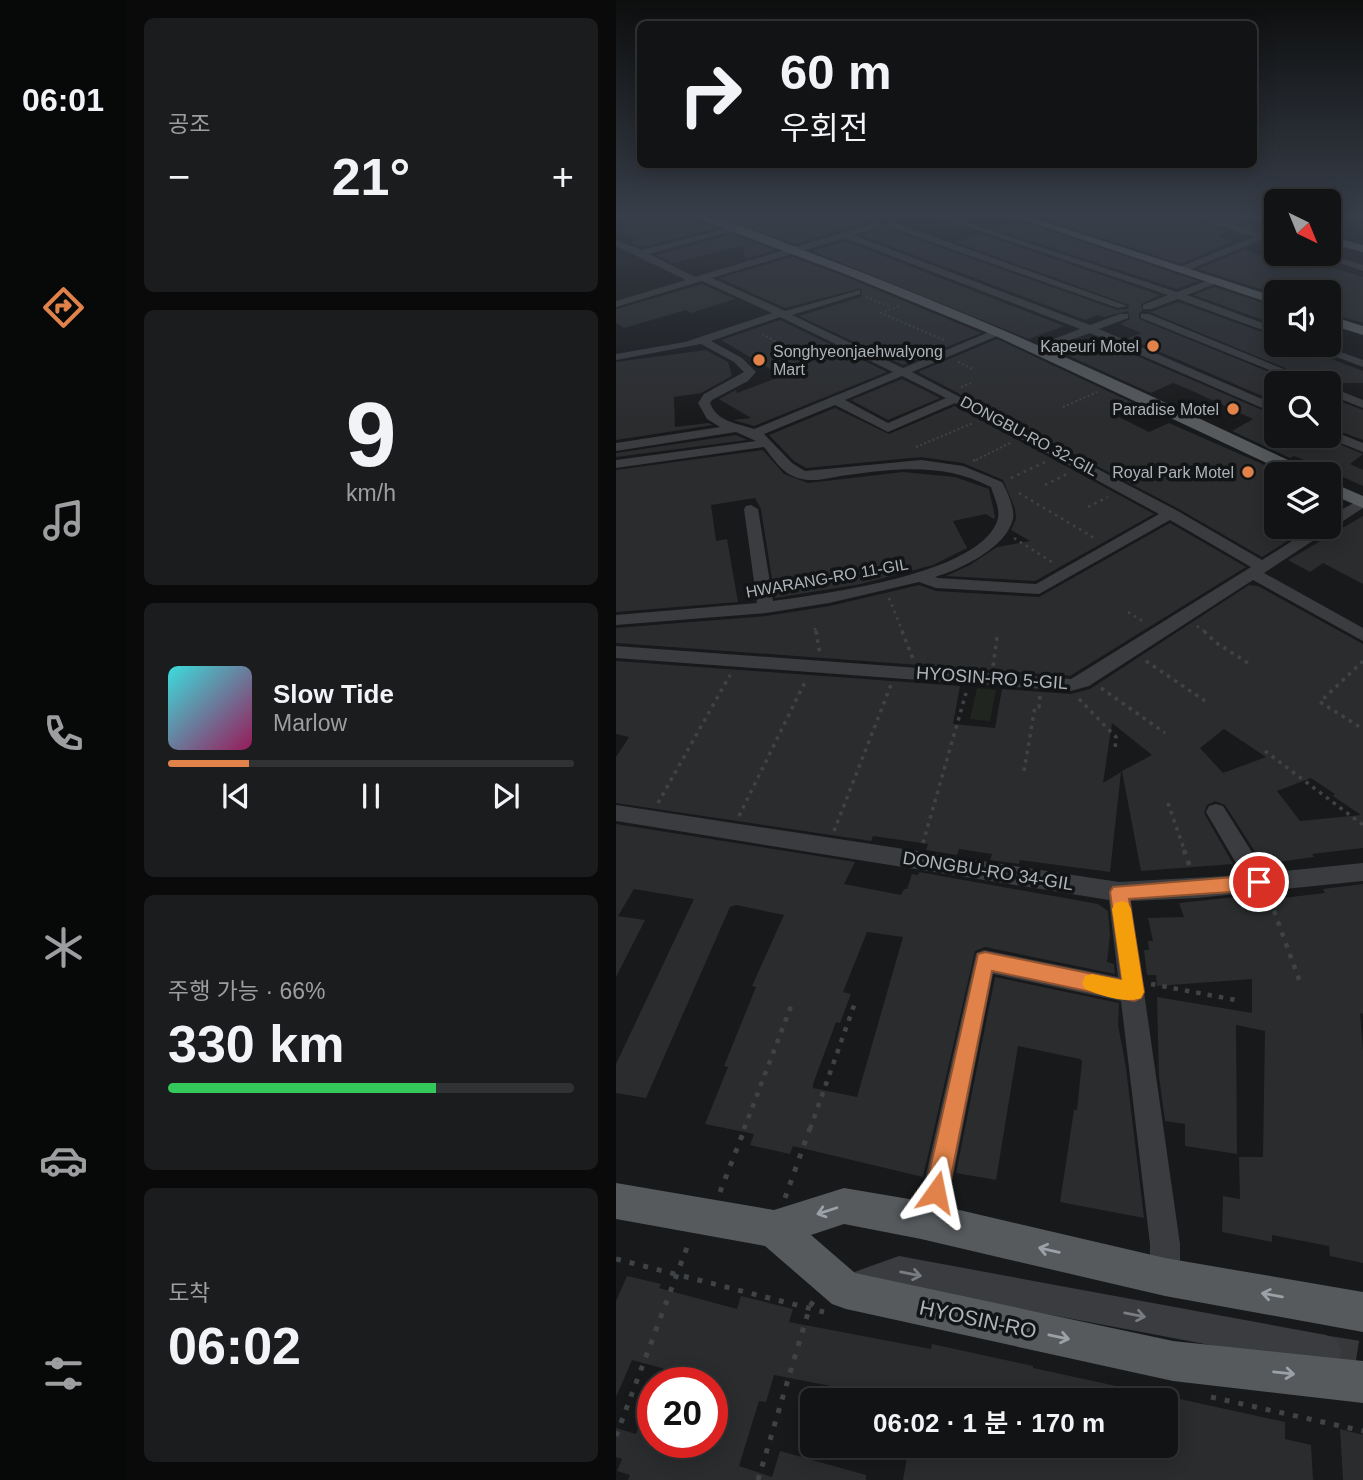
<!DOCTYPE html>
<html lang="ko">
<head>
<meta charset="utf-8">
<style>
	:root { --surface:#121314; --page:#1b1c1d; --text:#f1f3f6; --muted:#9c9ea0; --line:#313234; --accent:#e0824a }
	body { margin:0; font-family:Helvetica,"Noto Sans KR",sans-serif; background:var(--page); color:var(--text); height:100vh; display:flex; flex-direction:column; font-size:26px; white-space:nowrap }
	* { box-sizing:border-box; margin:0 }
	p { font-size:23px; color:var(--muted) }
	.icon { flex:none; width:38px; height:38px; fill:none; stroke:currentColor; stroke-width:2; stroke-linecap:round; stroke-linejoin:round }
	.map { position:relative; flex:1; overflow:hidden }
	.side { display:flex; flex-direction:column; gap:18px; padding:18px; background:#0a0a0b; width:490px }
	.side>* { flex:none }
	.guide { position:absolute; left:21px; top:21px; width:620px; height:147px; border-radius:10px; box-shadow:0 4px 18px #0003,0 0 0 2px var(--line); background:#121314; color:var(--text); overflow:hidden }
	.needle { width:46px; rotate:137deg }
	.tools { position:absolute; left:648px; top:189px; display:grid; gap:14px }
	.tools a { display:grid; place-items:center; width:77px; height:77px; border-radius:10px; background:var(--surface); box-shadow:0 4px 18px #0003,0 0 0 2px var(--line); font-size:35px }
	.speed { position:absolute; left:21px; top:1367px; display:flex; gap:14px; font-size:35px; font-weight:700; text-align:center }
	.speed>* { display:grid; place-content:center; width:91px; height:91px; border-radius:50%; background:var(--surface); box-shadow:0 4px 18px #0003,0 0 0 2px var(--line); line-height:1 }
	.speed .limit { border:10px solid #d22; background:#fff; color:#111 }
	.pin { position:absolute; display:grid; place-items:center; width:60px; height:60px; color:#fff; margin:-30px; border:4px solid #fff; border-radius:50%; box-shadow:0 2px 7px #0007 }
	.me { position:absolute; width:77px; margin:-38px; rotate:12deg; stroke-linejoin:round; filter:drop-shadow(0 0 5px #0008) }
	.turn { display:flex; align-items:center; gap:24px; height:147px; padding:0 28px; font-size:32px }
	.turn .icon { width:91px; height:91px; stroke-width:2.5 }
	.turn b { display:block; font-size:49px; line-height:60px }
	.big { font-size:52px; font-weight:600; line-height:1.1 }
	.side .widget { flex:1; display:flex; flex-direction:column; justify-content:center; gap:10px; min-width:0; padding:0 24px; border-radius:10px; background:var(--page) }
	.side .dial { align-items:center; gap:0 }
	.dial b { font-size:91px; line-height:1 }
	.song { display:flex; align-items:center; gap:21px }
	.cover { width:84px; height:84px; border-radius:10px; background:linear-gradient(135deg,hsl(180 70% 55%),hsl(330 70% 35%)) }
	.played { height:7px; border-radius:4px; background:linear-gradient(90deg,var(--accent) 20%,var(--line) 20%) }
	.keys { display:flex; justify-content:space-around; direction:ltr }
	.heat { display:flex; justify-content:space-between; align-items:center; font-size:38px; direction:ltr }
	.charge { height:10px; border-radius:5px; background:linear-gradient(90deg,#34c759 66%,var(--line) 0) }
	.trip { position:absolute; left:184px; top:1388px; width:378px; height:70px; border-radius:10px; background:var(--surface); box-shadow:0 4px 18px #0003,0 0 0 2px var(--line); font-weight:600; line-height:70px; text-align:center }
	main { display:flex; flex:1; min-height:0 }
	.dock { display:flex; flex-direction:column; width:126px; justify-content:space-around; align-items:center; background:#070808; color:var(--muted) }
	.dock .icon { width:49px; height:49px }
	.dock .active { color:var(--accent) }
	.dock b { font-size:32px; color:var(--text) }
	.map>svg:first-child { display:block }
</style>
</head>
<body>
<main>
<nav class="dock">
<b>06:01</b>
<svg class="icon active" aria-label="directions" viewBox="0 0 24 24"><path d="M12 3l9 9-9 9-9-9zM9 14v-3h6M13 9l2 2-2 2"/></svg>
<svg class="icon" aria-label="music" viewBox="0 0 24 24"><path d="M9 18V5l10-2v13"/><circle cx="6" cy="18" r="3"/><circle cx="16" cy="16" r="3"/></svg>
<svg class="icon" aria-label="phone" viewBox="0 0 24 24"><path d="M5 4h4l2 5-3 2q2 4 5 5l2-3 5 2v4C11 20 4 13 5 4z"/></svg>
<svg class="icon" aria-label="climate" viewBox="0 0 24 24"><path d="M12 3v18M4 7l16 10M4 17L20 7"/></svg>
<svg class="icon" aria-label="car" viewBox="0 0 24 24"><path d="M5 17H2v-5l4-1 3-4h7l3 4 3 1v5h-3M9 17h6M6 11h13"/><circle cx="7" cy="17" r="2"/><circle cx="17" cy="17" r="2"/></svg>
<svg class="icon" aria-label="filters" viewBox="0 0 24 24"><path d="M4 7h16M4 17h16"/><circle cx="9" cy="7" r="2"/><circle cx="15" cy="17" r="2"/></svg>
</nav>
<section class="side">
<div class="widget"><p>공조</p>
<div class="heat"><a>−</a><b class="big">21°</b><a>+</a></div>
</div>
<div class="widget dial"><b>9</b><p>km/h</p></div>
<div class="widget">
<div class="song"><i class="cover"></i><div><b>Slow Tide</b><p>Marlow</p></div></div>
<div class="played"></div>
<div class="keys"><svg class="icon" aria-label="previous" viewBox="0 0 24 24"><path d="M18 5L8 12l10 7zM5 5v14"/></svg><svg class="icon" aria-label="pause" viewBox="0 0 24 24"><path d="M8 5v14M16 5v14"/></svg><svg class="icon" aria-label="next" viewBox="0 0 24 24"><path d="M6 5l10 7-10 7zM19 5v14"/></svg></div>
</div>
<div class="widget"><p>주행 가능 · 66%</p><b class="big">330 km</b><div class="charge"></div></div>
<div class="widget"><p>도착</p><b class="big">06:02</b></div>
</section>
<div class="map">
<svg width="747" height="1480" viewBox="0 0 747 1480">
	<rect width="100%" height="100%" fill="#18191a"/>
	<path fill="#20251f" d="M579,215H615L660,227V238Z
		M361,688L380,690L374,721L354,719Z"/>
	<path fill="#2b2c2e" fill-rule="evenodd" d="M0,215H69L100,228L26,247L13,242L20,240L1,232L18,226L0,219Z
		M93,215H231L253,222L179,244Z
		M438,215H563L612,232L601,236L617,241L565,264L426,218Z
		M405,223H410L582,281L561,289L381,230Z
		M267,227L501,310L512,309L513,305L340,242L365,234L544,295L525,304L526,311L523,312V319L680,383H660V402L512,338L525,333L504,324L514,319L512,311L488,317L482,315L469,320L245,235Z
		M115,234L159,250L130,259L126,246L57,263L40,255Z
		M229,241L448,326L413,339L196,251Z
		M628,250L689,269L701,263L747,277V323L712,313V283L691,292L678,289L660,294L582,269Z
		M176,257L228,276L365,333L287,365L183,316L245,297L246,288L169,308L103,278Z
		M86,284L119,299L75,313L70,310L8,328L0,323V309Z
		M598,287L660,307V325L578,295Z
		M562,302L660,337V345H679L747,371V383H705L534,312Z
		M164,320L271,372L138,426L117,420L135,418L103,399L120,390L121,393L166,376L105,340Z
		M381,339L515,402L513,403L519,406L499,415L533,432L553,423L660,470V518L655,522L660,527L681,535L646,557L561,508L302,372Z
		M457,342L478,352L495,345L660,416V436H704L747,454L734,464L747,470V486L718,473L712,477V470L678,456L674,458L616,431L637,419L572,389L557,383L535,393L455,357Z
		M90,350L112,362L116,376L85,393L58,397L59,427L92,423L97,425L0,440V362Z
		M286,379L324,398L272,420L235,400Z
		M723,401L747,410V440L712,427V407Z
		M339,406L538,514L419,581L330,576L354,565L381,547L414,541L395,530L400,519L399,509L387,480L347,463L305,457L190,468L178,461L153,435L219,408L273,434Z
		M120,435L131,440L0,457V453Z
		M147,450L168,474L192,483L287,472L339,477L373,489L379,517L378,519L370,514L337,521L351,548L317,565L245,584L159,598L145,509L139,498L95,505L100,541L111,539L122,602L0,612V470Z
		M747,516V584L707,563L694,572L672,560Z
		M554,523L630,567L454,676L0,643V628L150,616L214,606L303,585L320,591L423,597Z
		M633,585L642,586L747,644V848L696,854L698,857L647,864L609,805L599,801L591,805L588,813L617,864L525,871L506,771L536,755L496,723L487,783L505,772L494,872L404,860L403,864L374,860L376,854L343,849L341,855L310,850L312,844L257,836L255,841L249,840L0,803V757L13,737L0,734V661L344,686L337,724L379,728L386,689L455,694L474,689ZM608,729L650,757L607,773L584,748ZM695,778L719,794L717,796L745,815L684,821L661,791Z
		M0,824L239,862L228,884L285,895L288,889H291L296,874L302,875L303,872L482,904L492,911L494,935L491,962L498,964L499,974L369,947L359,951L307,1177L177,1146L174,1154L134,1145L138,1134L89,1124L112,1067L108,1066L140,987L136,986L168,915L120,905L114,907L30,1098L0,1093V1064L78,899L18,889L2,916L29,920L0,977ZM251,932L287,937L241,1097L197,1088V1084L220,1022L224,1023L235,994L227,992Z
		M747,884V1014L744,1013L747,1050V1263L714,1256L713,1246L656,1235V1242L606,1232L607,1196L624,1199L623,1157H647L649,1031L620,1025L621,1154L569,1146V1124L549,1121L543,1076L541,997L636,1013V979L541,986L540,975H531L528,950H533L532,941H537L532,918L568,917L563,903L647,894L649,900L709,893L707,889Z
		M379,977L503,1003L502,1025L510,1068L528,1218L444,1202L458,1110H461L466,1061L464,1059L402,1046L380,1180L340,1173Z
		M11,1276L45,1284L43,1288L121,1309L125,1296L177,1309L173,1322L315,1349L316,1344L417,1366V1368L533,1393V1400H287L158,1375L150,1402L143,1401L123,1466L156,1477L164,1451L250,1475V1480H12L14,1475L1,1471L6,1459L0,1457V1428L20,1434L36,1394L37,1442H96V1382L16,1360L0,1397V1301Z
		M550,1396L669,1422V1439L695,1445L697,1480H287L293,1446H550Z
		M724,1429L747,1435V1480H727Z"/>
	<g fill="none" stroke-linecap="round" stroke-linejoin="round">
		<path stroke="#36383a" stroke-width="31" stroke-dasharray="31 16" stroke-linecap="butt" d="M710,1351L747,1357"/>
		<path stroke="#404346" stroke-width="2" stroke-dasharray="2 2.5" stroke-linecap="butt" d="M25,223L52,215
			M250,297L275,307
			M283,306L265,313L330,341
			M146,334L162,343
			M342,362L357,369
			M345,387L356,383
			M447,407L481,392
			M300,447L357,423
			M360,460L394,443"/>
		<path stroke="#404346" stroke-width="2.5" stroke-dasharray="2.5 4.5" stroke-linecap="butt" d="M357,461L363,458
			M395,478L429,462
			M429,485L451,474
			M403,493L480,539
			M472,507L492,497
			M648,512L660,518
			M398,538L439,564
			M273,598L287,633
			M512,612L528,622
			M581,626L591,633
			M199,628L200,633"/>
		<path stroke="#404346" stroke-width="3.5" stroke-dasharray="3.5 5" stroke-linecap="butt" d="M200,631L204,654
			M286,631L297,659
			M588,631L599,642L632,663
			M530,661L589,701
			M747,661L704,702L747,729
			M377,666L381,637
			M485,688L549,733
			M463,699L500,737L499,750
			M649,751L747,825
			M408,771L419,707H423L424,696
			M42,803L114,675
			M552,803L569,852
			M123,816L189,682
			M218,831L275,685
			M307,843L350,693"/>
		<path stroke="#404346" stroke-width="4.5" stroke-dasharray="4.5 7" stroke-linecap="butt" d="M568,850L575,870
			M654,900L685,985
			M535,984L625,1001
			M128,1129L177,1001
			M194,1129L240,1000"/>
		<path stroke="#404346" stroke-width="5" stroke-dasharray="5 9" stroke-linecap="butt" d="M104,1192L129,1128
			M169,1198L194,1128
			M0,1259L208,1312
			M595,1397L747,1431
			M0,1436L73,1242
			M142,1480L194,1306L199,1299"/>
		<path fill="#3a3c3f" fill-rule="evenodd" d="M317,215H328L561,292L598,278H604V282L571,295L660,328V335L562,299L535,309H527V305L552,295Z
			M568,215H580L650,234L660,237V243L647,239L570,271H564V267L638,237Z
			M262,222L265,227L237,235L474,325L504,314H512V318L483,329L660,405V414L474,333L427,350H419V346L464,329L229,238L96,278L169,311L244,290V294L176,315L287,368L378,330H386V334L296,372L560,510L646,560L698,527H712V517L747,498V508L648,573L747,628V641L637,580L473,686L455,691L0,658V646L455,679L635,567L554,520L423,594L320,588L303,582L213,603L150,613L0,625V615L141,603L128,509L130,506L135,505L142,509L157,601C205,594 369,574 382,518C384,508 378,497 375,487C328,463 283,468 232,475C215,477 196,484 179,477C165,472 157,458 148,447L0,468V460L140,441L120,432L0,451V443L104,427L91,419L82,403L88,394L128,372L118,362L85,344L0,360V354L69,342L156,313L86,281L0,307V301L70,280L0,246V240L26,250L120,226V230L33,254L79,277ZM164,317L277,372L138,429C121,423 101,422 94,403L96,400L132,381L140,372L126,358L95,341ZM286,376L330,398L272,423L229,400ZM339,403L543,514L420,584L322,578L319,577C345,569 390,548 397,519C399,508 391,491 386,482L347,466L305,460L189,471L176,463L148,434L219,405L272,432Z
			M273,223H279L511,306L502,308L273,227Z
			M698,254H712L747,265V271Z
			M525,314H533L702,383H686L525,318Z
			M689,345H705L747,360V367Z
			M712,386L747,400V408L712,394Z
			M712,429L747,443V452L707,436H712Z
			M600,804L607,806L649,873L747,863V881L581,898L515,901L564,1244V1277L560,1288L549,1292L538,1288L534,1277V1244L505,1001L377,974L334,1192L315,1230L305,1235L295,1230L290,1220L307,1188L360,953L368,950L502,977L493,900L0,821V805L503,882L627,875L590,812L593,806Z
			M283,1256L710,1335L721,1340L726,1351L721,1362L710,1367L283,1286L241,1301L230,1297L226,1286L230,1275Z"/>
		<path fill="#565a5d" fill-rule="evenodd" d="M72,215C102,213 162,241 192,252C363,315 529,392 693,470L696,474H674L382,337L229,274Z
			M393,215H407L660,297V305Z
			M622,215H639L660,220V226Z
			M712,236L747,245V252L712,243Z
			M712,315L747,326V335L712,324Z
			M712,481L747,496V508L712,493Z
			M0,1183L158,1210L228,1188L305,1201L549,1258L747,1292V1332L549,1296L305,1239L228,1224L195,1235L239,1273L557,1341L747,1361V1403L557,1381L230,1309L216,1304L149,1246L0,1219Z"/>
	</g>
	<defs><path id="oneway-shaft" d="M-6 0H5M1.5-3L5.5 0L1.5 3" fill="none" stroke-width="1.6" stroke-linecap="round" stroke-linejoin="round" transform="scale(1.75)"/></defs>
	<g stroke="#9ba1a7">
		<use href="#oneway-shaft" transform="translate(211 1211) rotate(162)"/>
		<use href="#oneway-shaft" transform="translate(433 1250) rotate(-167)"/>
		<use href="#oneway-shaft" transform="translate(656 1295) rotate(-170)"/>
		<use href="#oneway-shaft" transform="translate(443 1337) rotate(12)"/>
		<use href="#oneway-shaft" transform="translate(668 1373) rotate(6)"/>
	</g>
	<g stroke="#797d82">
		<use href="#oneway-shaft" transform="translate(295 1274) rotate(11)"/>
		<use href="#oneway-shaft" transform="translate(519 1315) rotate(11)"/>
	</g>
	<linearGradient id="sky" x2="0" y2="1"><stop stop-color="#0d0e0e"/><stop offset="0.51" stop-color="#373e49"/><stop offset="1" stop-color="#373e49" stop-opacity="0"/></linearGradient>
	<rect width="747" height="422" fill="url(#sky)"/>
	<path fill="#e0824a" stroke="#925430" stroke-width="2" d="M643,875L650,877L653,882L650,888L643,890L513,899L528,992L525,998L518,1001L376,971L332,1192L329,1201L320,1204L312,1201L309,1192L362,954L369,952L506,980L494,892L497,887Z"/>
	<path fill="#f59e0b" d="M506,901L512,903L515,909L528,992L525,998C510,1004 483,995 469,989L466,983L469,976L476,974L506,980L496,909L499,903Z"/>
	<g fill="#e0824a" stroke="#131415" stroke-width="2.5">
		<circle cx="537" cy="346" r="7"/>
		<circle cx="143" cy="360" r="7"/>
		<circle cx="617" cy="409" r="7"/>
		<circle cx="632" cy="472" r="7"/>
	</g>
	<g text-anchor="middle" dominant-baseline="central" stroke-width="7" stroke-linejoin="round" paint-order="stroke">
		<g font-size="16" fill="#acb3b9" stroke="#131415" text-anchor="end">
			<text x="523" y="346">Kapeuri Motel</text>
			<text x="157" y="351" text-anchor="start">Songhyeonjaehwalyong<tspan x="157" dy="18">Mart</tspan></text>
			<text x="603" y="409">Paradise Motel</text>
			<text x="618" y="472">Royal Park Motel</text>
		</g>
		<g font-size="16" fill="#acb3b9" stroke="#131415">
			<text transform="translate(413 436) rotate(28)">DONGBU-RO 32-GIL</text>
			<text transform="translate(211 578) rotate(-10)">HWARANG-RO 11-GIL</text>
		</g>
		<g font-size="18" fill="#acb3b9" stroke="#131415">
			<text transform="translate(376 678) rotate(4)">HYOSIN-RO 5-GIL</text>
			<text transform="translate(372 871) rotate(9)">DONGBU-RO 34-GIL</text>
		</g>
		<g font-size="21" fill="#acb3b9" stroke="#131415">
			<text transform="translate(362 1319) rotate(12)">HYOSIN-RO</text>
		</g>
	</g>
</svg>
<div class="tools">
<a><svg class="needle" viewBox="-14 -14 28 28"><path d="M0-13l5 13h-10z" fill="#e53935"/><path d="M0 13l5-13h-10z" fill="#9c9ea0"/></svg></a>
<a><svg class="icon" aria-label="sound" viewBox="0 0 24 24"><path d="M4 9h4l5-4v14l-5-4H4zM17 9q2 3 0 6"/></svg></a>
<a><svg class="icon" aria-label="search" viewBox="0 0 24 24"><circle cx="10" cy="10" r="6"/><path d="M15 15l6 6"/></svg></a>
<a><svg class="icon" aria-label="layers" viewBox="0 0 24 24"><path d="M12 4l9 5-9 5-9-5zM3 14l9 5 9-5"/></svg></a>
</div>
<div class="speed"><div class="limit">20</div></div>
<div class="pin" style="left:643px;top:882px;background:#d93025"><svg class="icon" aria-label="arrive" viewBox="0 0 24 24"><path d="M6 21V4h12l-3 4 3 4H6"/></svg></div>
<svg class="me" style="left:320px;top:1192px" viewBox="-20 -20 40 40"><path d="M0-17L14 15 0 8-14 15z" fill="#e0824a" stroke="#fff" stroke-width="4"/></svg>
<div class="trip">06:02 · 1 분 · 170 m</div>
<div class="guide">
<div class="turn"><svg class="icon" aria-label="right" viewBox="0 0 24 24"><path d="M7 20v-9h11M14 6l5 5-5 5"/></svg><div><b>60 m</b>우회전</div></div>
</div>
</div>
</main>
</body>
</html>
